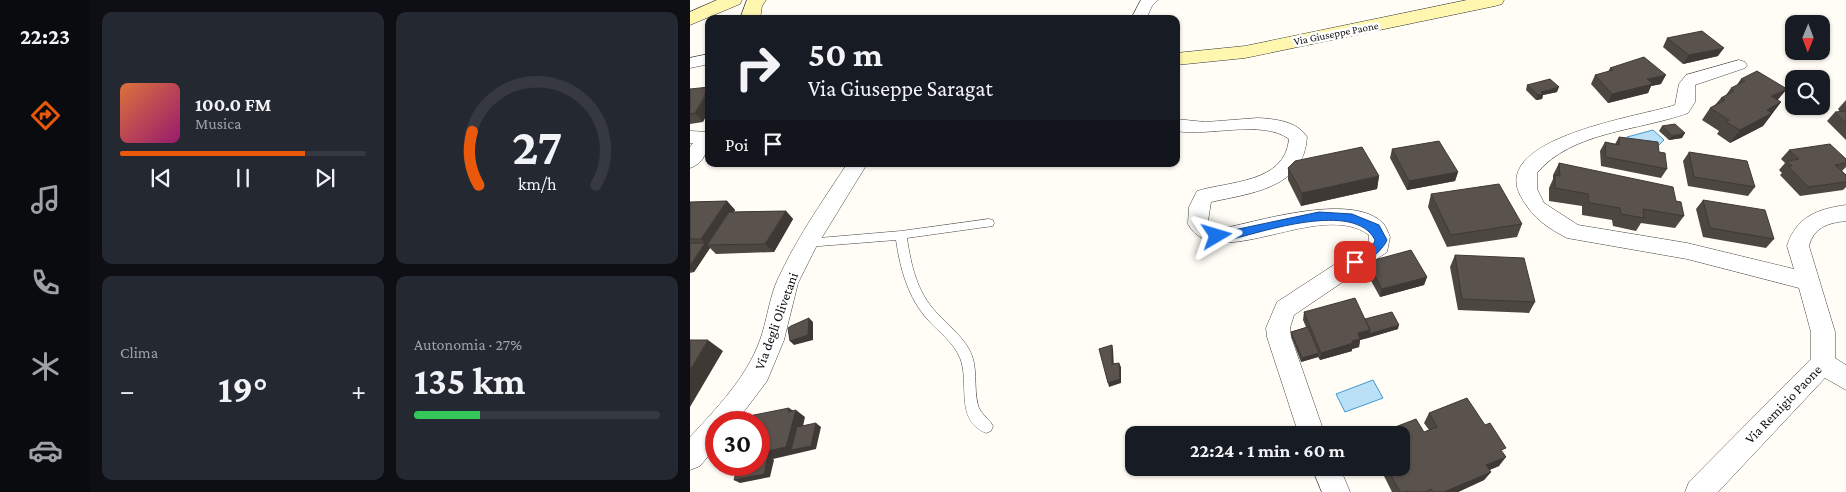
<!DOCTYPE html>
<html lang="it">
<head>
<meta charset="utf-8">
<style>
	:root { --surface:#171b24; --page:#242831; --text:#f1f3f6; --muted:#9ea1a6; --line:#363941; --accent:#ea580c }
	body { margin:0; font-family:"Crimson Pro",serif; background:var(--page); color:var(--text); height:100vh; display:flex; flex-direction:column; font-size:19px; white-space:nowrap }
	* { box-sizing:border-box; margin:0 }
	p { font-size:16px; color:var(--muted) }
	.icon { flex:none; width:28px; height:28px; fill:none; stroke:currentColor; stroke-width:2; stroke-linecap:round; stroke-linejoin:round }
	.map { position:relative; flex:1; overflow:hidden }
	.drawer { display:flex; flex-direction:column; gap:12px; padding:12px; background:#0d0f14; width:600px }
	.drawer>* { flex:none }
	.top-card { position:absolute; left:15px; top:15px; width:475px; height:152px; border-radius:10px; box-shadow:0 1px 4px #0004; background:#171b24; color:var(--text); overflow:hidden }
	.needle { width:32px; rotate:181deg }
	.tools { position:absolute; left:1095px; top:15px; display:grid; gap:10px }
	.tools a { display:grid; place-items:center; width:45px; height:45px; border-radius:10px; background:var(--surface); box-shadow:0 1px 4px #0004; font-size:25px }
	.speed { position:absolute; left:15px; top:411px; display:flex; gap:10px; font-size:25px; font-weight:700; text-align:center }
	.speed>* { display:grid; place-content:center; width:65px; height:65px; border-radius:50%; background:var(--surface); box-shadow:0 1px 4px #0004; line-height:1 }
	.speed .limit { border:8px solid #d22; background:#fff; color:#111 }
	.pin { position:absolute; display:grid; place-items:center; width:42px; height:42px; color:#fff; margin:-21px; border-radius:10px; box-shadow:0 2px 8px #0006 }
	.me { position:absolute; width:55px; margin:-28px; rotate:83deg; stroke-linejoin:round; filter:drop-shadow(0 0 4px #0008) }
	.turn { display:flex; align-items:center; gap:18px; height:105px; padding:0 20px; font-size:22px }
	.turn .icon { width:65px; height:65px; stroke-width:2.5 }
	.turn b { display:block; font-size:35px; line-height:42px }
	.then { display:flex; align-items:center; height:48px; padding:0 20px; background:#0003; gap:10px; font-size:19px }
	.big { font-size:38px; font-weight:700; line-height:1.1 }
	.drawer .card { flex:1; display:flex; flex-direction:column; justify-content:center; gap:8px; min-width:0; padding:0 18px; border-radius:10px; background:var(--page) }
	.drawer .dial { align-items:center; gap:0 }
	.dial svg { height:130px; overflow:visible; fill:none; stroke:var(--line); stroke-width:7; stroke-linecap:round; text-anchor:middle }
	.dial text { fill:var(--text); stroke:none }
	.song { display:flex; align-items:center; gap:15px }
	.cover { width:60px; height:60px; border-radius:8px; background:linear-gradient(135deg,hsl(20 70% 55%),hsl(320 70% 35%)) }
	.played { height:5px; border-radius:2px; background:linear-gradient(90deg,var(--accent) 75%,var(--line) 75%) }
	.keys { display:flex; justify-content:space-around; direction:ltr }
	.heat { display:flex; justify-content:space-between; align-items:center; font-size:28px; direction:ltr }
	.charge { height:8px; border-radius:4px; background:linear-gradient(90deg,#34c759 27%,var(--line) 0) }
	.drawer .tiles { flex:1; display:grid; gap:12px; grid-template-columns:repeat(2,1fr) }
	.trip { position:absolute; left:435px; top:426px; width:285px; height:50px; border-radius:10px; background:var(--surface); box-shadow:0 1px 4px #0004; font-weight:700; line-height:50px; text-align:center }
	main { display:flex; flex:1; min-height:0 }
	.dock { display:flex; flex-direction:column; width:90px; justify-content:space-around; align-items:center; background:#090b0e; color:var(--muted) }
	.dock .icon { width:35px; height:35px }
	.dock .active { color:var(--accent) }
	.dock b { font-size:22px; color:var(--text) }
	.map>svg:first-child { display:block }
</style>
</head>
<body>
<main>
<nav class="dock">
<b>22:23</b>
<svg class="icon active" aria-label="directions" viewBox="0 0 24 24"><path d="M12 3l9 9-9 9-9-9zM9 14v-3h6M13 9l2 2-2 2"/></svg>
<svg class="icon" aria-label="music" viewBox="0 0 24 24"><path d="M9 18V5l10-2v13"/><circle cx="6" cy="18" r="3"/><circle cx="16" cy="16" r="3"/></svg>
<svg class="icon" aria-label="phone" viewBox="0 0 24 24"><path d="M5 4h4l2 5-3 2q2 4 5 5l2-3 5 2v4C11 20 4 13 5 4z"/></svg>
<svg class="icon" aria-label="climate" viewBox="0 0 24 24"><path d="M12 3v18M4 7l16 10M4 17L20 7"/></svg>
<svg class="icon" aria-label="car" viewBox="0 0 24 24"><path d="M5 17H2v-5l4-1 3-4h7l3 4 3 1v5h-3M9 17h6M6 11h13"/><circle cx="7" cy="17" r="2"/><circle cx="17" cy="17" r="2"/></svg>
</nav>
<section class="drawer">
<div class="tiles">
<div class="card">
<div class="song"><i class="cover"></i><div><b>100.0 FM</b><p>Musica</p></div></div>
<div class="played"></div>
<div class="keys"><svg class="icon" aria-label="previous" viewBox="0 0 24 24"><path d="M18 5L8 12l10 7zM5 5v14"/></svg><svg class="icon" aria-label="pause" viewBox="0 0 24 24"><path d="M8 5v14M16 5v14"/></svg><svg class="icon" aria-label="next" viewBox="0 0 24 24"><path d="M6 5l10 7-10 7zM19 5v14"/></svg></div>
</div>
<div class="card dial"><svg viewBox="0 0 100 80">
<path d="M14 69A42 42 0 1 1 86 69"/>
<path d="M14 69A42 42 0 0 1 10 36" stroke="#ea580c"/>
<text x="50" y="56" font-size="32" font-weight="700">27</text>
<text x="50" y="72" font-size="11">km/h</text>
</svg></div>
<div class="card"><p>Clima</p>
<div class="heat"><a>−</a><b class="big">19°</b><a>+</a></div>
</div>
<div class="card"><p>Autonomia · 27%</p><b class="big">135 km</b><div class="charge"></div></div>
</div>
</section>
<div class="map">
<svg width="1156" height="492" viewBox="0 0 1156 492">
	<rect width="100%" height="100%" fill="#fffdf5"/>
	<path fill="#b9e0f7" stroke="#3f96cf" d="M963,130L974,140L969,145L940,140L937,137Z
		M683,380L693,398L655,412L646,394Z"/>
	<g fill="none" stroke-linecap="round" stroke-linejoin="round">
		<defs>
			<path id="lane" d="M299,219L303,220L304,223L303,226L217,238C221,265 227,292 246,312C257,324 270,334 279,349C289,367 283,386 288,405C290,414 299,418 303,426L301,431L296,433C264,420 280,383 270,358C264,343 249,332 238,320C218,298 210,268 206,240L117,247L113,246L111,243L113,240L117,239L211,231Z"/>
			<path id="street" d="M451,0H468L462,6L456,19H441Z
				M19,54V64L0,68V58Z
				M1049,60L1055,62L1057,65L1055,68L1005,85V102L998,113C949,131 882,131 847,173V189L854,203L888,225L997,243L1104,269L1097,246C1106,217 1127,209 1156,205V221C1138,223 1124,227 1119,246L1145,332V358L1156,365V390L1135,378L1028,492H995L999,482L1121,359V332L1109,288L997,259L877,238C854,226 842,217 830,195C801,137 953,116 985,105L989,84L996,75Z
				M568,118C585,119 607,121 617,137C614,188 562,193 521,202L518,221L525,226L539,227C576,219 663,193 693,223C696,227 698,232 700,237L697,252L604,315L600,328L601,337L635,435H609L577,337L576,328L587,302L679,242V235C630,198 526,276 498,224L499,207L507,191C540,181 595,183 599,139C572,119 519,137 486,131V119L515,122Z
				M0,131L19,132C19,146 16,163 0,168V147L3,143H0Z
				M157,164H177L126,247L108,283L94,340L77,381L46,422H26V447L10,466L0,470V437C26,409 57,377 70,340C77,321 79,299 87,281C106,239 132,202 157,164Z
				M622,468H650L660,492H632Z"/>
			<path id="secondary" d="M27,0H52L50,4L0,25V12Z
				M57,0H76L72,6L70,19H50Z
				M777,0H814L812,4L805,6L555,58L486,65V53L555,46Z"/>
		</defs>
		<use href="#lane" stroke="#444" stroke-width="1"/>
		<use href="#street" stroke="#444" stroke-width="1"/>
		<use href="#secondary" stroke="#333" stroke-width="1"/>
		<use href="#lane" fill="#fff" fill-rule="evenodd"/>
		<use href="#street" fill="#fff" fill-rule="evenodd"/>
		<use href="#secondary" fill="#fff6b0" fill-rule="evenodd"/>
	</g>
	<path fill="#4d4742" d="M977,38L1028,56L993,64L973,47Z
		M920,68L971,84L961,86L958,93L918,103L901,84L905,75L918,72Z
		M1051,79L1091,102L1073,126L1040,143L1027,134L1029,131L1012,120L1020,108L1025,105L1031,98L1036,95L1041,88L1046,86Z
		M837,85L867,92L853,95L852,99L846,100L836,90Z
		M0,89L13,122L0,124Z
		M1156,100V140L1137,121L1145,112H1150L1148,109Z
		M972,126L992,138L979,140L969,131Z
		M929,137L969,152L977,169L971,178L911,166L910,151L915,142L925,144Z
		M702,149L768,172L765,181L717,190L700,158Z
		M1099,150L1156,159V167L1152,171L1156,175V187L1153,190L1110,196L1090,175L1092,173L1089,170L1095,163L1091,159Z
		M999,152L1065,187L1058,196L998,186L993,161Z
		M869,163L986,201L994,216L985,228L951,223L946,231L923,226L922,220L892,215V206L859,201V188L863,179V175Z
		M598,168L689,176L687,189L611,206L598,180Z
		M741,194L832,224L827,237L757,247L738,207Z
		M1013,200L1084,239L1076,248L1013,237L1006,209Z
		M37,201L45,210L44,212L96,211L103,219L84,252L26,254L20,248L4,272L0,273V202Z
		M765,255L845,302L839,313L768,310L760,267Z
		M677,262L737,277L734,285L690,297L675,270Z
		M614,312L675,319L708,329L670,340L669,347L662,349V351L630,360L628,357L611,362L601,336V332L616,327L613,320Z
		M739,413L813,453L809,466L799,470L801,472L794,480L768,492H702L693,474L695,468H711V435H687V434L734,432L739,430L734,423Z"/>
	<path fill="#3f3936" d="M1034,48L1028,56L993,64L999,55Z
		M976,75L971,84L961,86L958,93L918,103L922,94L957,79Z
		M869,87L867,92L853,95L852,99L846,100L848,95L851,92Z
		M19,88V111L13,122L5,113Z
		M1097,89L1087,101L1081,96Z
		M1091,102L1073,126L1040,143L1050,130L1077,110Z
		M995,133L992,138L979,140L982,136Z
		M768,172L765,181L717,190L719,181Z
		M689,176L687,189L611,206L612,193Z
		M37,201L45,210L22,245H17L20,248L4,272L0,269V266L15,243L11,239Z
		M96,211L103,219L84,252L75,244Z
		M737,277L734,285L690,297L692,289Z
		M119,318L123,322V340L104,345L100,341Z
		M709,325L708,329L678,338L679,334Z
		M680,330L678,338L670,340L669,347L662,349V351L630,360L631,353L662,341L668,333Z
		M18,340L33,351L0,407V370Z
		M422,345L423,349L424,368L422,364Z
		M629,353L628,357L611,362L612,358Z
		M429,363L431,367V383L419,387L418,383Z
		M99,408L105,412L106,410L115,417L108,449L126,423L131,427L126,449L83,459L84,460L80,477L50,483L44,480L69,462V453L98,412Z
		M816,457L809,466L790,474L796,465Z
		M801,472L794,480L768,492H754Z"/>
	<path fill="#5a524d" stroke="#3f3936" d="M1012,31L1034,48L999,55L977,38Z
		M954,57L976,75L957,79L963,84L922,94L905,75L923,70L920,68Z
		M1067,71L1097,89L1081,96L1091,102L1077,110L1082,113L1050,130L1036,122L1039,120L1020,108L1035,100L1031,98L1044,91L1041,88L1055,81L1051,79Z
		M860,79L869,87L851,92L853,94L848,95L837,85Z
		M19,87L5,113L0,114V89Z
		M1156,111V123L1145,112Z
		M985,124L995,133L982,136L972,126Z
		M929,137L968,142L969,152L975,153L977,169L916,157L915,142L929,145Z
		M749,141L768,172L719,181L702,149Z
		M1140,144L1156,159V163L1145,165L1156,175V182L1118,187L1098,166H1102L1097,161L1109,159L1099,150Z
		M672,147L689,176L612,193L598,168L605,161Z
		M999,152L1057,161L1065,187L1004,177Z
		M869,163L983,187L986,201L991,202L994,216L953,209L954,218L931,214L930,208L899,203L898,194L865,188V175L870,176Z
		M809,184L832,224L761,235L741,194Z
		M1013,200L1075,210L1084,239L1020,228Z
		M37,201L11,239H0V202Z
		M96,211L75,244L17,245L39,212Z
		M0,243H15L0,266Z
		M721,250L737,277L692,289L677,262Z
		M765,255L834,258L845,302L772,299Z
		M665,298L680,330L668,333L670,339L662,341L663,343L631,353L614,312Z
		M702,312L709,325L679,334L680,330L675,319Z
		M119,318L118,335L100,341L98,328L101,326Z
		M618,327L629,353L612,358L601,332Z
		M0,340H18L0,370Z
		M422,345V364L429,363L430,379L418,383L409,349Z
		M777,398L795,425L800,423L816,448L811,450L816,457L796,465L801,472L754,492H743L741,489L735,492H719L718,491L715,492H710L697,468H711V435H688L687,434L726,419L734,432L747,427L739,413Z
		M99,408L98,412L106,410L96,447L69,453V422H47L49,418Z
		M126,423L121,446L101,450L107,427Z
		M78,456L74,474L44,480L48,465H69V458Z"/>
	<path fill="#1a73e8" stroke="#114b97" d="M629,212L662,214L689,225L697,240C693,250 673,269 661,265V258L684,243L685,240C665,200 572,232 539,240H527L522,236L527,231H539Z"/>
	<g text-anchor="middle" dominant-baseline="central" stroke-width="5" stroke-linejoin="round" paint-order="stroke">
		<g font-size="11" fill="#111" stroke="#fff">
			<text transform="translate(646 33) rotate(-11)">Via Giuseppe Paone</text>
		</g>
		<g font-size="14" fill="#111" stroke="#fff">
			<text transform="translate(86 321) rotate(-70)">Via degli Olivetani</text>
			<text transform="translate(1093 404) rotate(-46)">Via Remigio Paone</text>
		</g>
	</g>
</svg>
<div class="tools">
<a><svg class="needle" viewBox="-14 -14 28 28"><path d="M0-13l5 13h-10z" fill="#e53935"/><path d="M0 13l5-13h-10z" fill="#9ea1a6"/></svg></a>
<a><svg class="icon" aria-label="search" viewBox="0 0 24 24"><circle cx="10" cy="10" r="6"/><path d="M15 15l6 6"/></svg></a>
</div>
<div class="speed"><div class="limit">30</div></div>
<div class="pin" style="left:665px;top:262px;background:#d93025"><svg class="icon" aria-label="arrive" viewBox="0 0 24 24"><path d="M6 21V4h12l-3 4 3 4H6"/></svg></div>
<svg class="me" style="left:527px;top:236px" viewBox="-20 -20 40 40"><path d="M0-17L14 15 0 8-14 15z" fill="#1a73e8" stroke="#fff" stroke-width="4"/></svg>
<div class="trip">22:24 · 1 min · 60 m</div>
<div class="top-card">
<div class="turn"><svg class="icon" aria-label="right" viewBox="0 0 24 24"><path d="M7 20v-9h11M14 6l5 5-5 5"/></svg><div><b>50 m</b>Via Giuseppe Saragat</div></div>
<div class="then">Poi<svg class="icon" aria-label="arrive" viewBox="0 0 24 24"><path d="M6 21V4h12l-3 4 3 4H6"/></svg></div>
</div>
</div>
</main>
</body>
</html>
